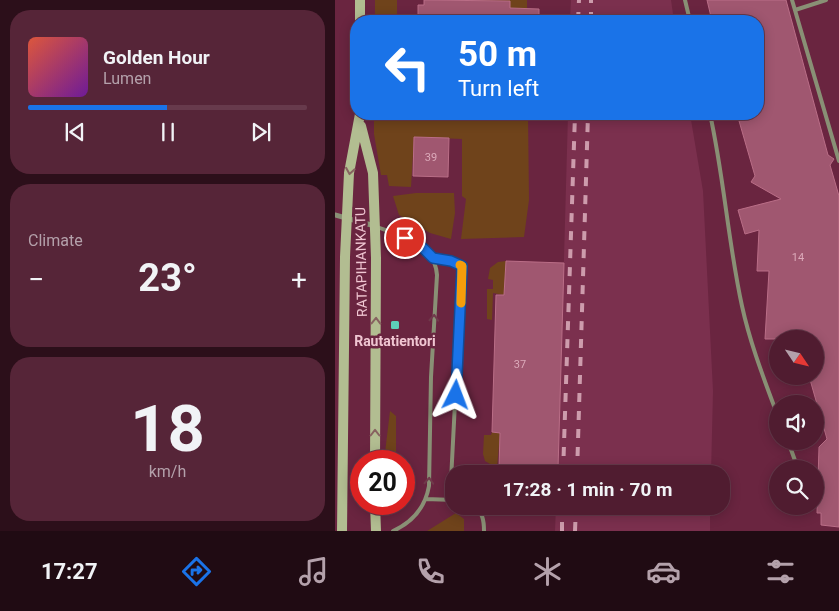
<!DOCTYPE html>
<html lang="en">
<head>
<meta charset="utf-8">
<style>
	:root { --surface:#501c30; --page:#562538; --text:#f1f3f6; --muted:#b4a1ab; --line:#673a4c; --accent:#1a73e8 }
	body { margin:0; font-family:Roboto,sans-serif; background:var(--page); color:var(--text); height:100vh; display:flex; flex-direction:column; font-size:19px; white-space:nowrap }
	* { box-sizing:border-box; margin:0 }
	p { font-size:16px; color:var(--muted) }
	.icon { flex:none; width:28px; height:28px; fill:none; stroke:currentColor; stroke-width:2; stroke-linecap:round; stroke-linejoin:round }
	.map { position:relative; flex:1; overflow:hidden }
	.side { display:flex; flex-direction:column; gap:10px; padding:10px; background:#2c0f1a; width:335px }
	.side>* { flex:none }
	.top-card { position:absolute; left:15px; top:15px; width:414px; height:105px; border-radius:20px; box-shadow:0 2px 12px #0003,0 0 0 1px var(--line); background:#1a73e8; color:#fff; overflow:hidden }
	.needle { width:32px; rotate:125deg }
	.fabs { position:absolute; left:434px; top:330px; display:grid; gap:10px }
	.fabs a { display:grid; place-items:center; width:55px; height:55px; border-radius:50%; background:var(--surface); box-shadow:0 2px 12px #0003,0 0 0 1px var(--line); font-size:25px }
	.speed { position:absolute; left:15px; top:450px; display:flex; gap:10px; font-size:25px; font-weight:700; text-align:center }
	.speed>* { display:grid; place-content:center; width:65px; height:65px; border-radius:50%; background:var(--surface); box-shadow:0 2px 12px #0003,0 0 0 1px var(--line); line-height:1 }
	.speed .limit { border:8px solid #d22; background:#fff; color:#111 }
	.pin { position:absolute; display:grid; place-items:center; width:42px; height:42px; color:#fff; margin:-21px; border:2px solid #fff; border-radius:50%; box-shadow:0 1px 5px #0007 }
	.me { position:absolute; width:55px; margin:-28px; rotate:3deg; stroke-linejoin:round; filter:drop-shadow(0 0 4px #0008) }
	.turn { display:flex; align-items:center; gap:18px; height:105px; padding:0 25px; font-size:22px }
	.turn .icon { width:65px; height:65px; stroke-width:2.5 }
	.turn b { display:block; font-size:35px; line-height:42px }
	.big { font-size:38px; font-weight:700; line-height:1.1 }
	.side .tile { flex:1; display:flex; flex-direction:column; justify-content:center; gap:8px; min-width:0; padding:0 18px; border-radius:20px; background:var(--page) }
	.side .dial { align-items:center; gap:0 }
	.dial b { font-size:65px; line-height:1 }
	.song { display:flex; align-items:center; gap:15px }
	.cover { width:60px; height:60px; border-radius:8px; background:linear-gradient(135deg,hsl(10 70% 55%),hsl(280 70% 35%)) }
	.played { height:5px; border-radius:2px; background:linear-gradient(90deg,var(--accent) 50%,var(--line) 50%) }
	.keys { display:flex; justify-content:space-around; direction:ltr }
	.heat { display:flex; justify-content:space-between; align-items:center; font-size:28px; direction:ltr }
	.trip { position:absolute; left:110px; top:465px; width:285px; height:50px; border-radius:20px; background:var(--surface); box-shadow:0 2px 12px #0003,0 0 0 1px var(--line); font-weight:700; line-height:50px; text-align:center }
	.menu { display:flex; height:80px; justify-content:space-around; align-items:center; background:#200b13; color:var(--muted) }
	.menu .icon { width:35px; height:35px }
	.menu .selected { color:var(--accent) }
	.menu b { font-size:22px; color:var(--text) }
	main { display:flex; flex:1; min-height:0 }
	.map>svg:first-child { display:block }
</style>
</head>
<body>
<main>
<section class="side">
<div class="tile">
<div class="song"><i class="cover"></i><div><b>Golden Hour</b><p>Lumen</p></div></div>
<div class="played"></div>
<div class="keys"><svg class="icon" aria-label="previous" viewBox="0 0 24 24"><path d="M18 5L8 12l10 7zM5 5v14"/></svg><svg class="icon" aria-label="pause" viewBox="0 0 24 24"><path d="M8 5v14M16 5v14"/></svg><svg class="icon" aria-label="next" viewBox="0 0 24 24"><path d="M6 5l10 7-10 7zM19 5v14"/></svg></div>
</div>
<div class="tile"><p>Climate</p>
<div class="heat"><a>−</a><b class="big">23°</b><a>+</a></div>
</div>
<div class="tile dial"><b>18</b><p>km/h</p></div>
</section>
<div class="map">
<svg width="504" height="531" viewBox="0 0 504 531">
	<rect width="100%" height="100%" fill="#6a2540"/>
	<path fill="#7b304e" d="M236,0H336L339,21H235Z
		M233,114H355L368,191L378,391L376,474H223Z
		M221,506H375V531H220Z"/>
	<path fill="#6f431b" d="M40,0H62V21H40Z
		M126,0H192V21H182V8H175V1Z
		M39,114H193L194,200L189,237L126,239L131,199L127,196V139L79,137L76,187L54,186L52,175H46L39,134Z
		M81,193H119L120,213L116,239L95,233L64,215L58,196Z
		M171,261L169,295L158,293L157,320L152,319V289H158V280L153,279L155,268L163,262Z
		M55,411L61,416V461H49Z
		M157,432L165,433L162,468L150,461L148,454L149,435H156Z
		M121,513L129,519V531H92Z"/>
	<path fill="#a05770" stroke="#ba6e87" d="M89,0L175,1V8L204,9V21H83V5H89Z
		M372,0H451L493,155L499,159L495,165L504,196V527L486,525V513H482L484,447L492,439L474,376H480V339H430L434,271H422L424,230L410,234L403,210L446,199L416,182L420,176L402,114H422V21H377Z
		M79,137L114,138L113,177L78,176Z
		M171,261L229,263L223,469L164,468L165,433L157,432L161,295H169Z"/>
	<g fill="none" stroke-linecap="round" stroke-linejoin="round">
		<path stroke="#899075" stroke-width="4" d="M350,0L355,21
			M457,0L504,161
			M460,10L491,0
			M375,114C389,177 393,242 407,306C415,343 429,379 442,414
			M42,227C66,236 100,244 102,275L96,377L94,486C90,508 78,522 58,531
			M98,258L116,261L127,266L115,500
			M453,441L463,469
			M91,499L119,500
			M138,506C148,512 149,521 149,531"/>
		<path stroke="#899075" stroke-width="5" d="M0,215L40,226"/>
		<path stroke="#b2bd91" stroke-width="10" d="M25,0V21
			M26,126L38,173L41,258L40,461
			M40,504L41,531
			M7,531L10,257L14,173L25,114"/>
		<path stroke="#cd9cac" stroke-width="4" stroke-dasharray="9 9" stroke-linecap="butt" d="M243,21L244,0
			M256,21V0
			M228,474L240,114
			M242,474L253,114
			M227,531V506
			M240,531L241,506"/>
	</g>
	<defs><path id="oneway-chevron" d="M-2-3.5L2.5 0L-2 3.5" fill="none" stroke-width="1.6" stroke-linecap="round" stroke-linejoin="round" transform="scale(1.25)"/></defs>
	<g stroke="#876260">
		<use href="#oneway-chevron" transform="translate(15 171) rotate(99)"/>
		<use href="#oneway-chevron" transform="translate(41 321) rotate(-89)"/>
		<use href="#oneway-chevron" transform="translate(40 433) rotate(-90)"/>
	</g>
	<g stroke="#703a4b">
		<use href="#oneway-chevron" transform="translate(99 318) rotate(-87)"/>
		<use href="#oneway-chevron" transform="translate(94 481) rotate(-87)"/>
	</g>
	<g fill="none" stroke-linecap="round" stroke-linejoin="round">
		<defs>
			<path id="route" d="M70,238L88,248L98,258L116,261L127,266L121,395"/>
		</defs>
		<use href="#route" stroke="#114b97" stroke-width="12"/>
		<use href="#route" stroke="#1a73e8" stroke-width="9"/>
		<path stroke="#f59e0b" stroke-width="9" d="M125,265L127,266L126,303"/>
	</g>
	<rect fill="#5dceb9" stroke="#6a2540" stroke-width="2" x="55" y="320" width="10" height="10" rx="2.5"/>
	<g text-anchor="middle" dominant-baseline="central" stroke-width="5" stroke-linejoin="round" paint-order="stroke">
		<g font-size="11" fill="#dcaaba">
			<text x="96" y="157">39</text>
			<text x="463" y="257">14</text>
			<text x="185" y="364">37</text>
		</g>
		<g font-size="14" fill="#f0c6d2" stroke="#6a2540">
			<text transform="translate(26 262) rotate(-91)">RATAPIHANKATU</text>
		</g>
		<g font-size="14" font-weight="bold" fill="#f0c6d2" stroke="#6a2540">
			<text x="60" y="341">Rautatientori</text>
		</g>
	</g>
</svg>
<div class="fabs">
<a><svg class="needle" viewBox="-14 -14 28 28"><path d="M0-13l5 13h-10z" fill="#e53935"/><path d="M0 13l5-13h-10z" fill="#b4a1ab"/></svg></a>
<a><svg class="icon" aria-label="sound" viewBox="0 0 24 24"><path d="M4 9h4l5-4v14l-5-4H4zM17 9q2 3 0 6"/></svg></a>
<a><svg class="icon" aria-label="search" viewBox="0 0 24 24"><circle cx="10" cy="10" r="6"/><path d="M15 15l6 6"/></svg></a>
</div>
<div class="speed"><div class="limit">20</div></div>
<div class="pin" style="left:70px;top:238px;background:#d93025"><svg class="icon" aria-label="arrive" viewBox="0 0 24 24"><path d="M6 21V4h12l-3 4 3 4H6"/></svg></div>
<svg class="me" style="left:121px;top:395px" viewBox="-20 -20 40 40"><path d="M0-17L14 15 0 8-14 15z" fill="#1a73e8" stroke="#fff" stroke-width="4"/></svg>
<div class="trip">17:28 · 1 min · 70 m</div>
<div class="top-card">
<div class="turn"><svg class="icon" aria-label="left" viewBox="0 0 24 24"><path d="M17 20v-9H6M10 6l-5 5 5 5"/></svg><div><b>50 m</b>Turn left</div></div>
</div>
</div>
</main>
<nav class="menu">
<b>17:27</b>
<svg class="icon selected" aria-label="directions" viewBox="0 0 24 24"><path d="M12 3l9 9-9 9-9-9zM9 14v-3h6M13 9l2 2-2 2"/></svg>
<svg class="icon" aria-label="music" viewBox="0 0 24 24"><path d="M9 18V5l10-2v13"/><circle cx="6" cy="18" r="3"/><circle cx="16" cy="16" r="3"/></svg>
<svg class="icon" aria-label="phone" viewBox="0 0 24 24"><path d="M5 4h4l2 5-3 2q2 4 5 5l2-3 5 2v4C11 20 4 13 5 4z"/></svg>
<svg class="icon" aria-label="climate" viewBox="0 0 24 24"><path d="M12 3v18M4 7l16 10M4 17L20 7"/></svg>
<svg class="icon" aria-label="car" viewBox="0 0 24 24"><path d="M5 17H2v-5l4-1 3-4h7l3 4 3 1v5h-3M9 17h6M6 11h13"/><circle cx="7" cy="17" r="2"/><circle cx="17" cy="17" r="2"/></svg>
<svg class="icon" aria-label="filters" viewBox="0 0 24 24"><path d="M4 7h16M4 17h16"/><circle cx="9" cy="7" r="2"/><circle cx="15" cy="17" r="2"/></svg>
</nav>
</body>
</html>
